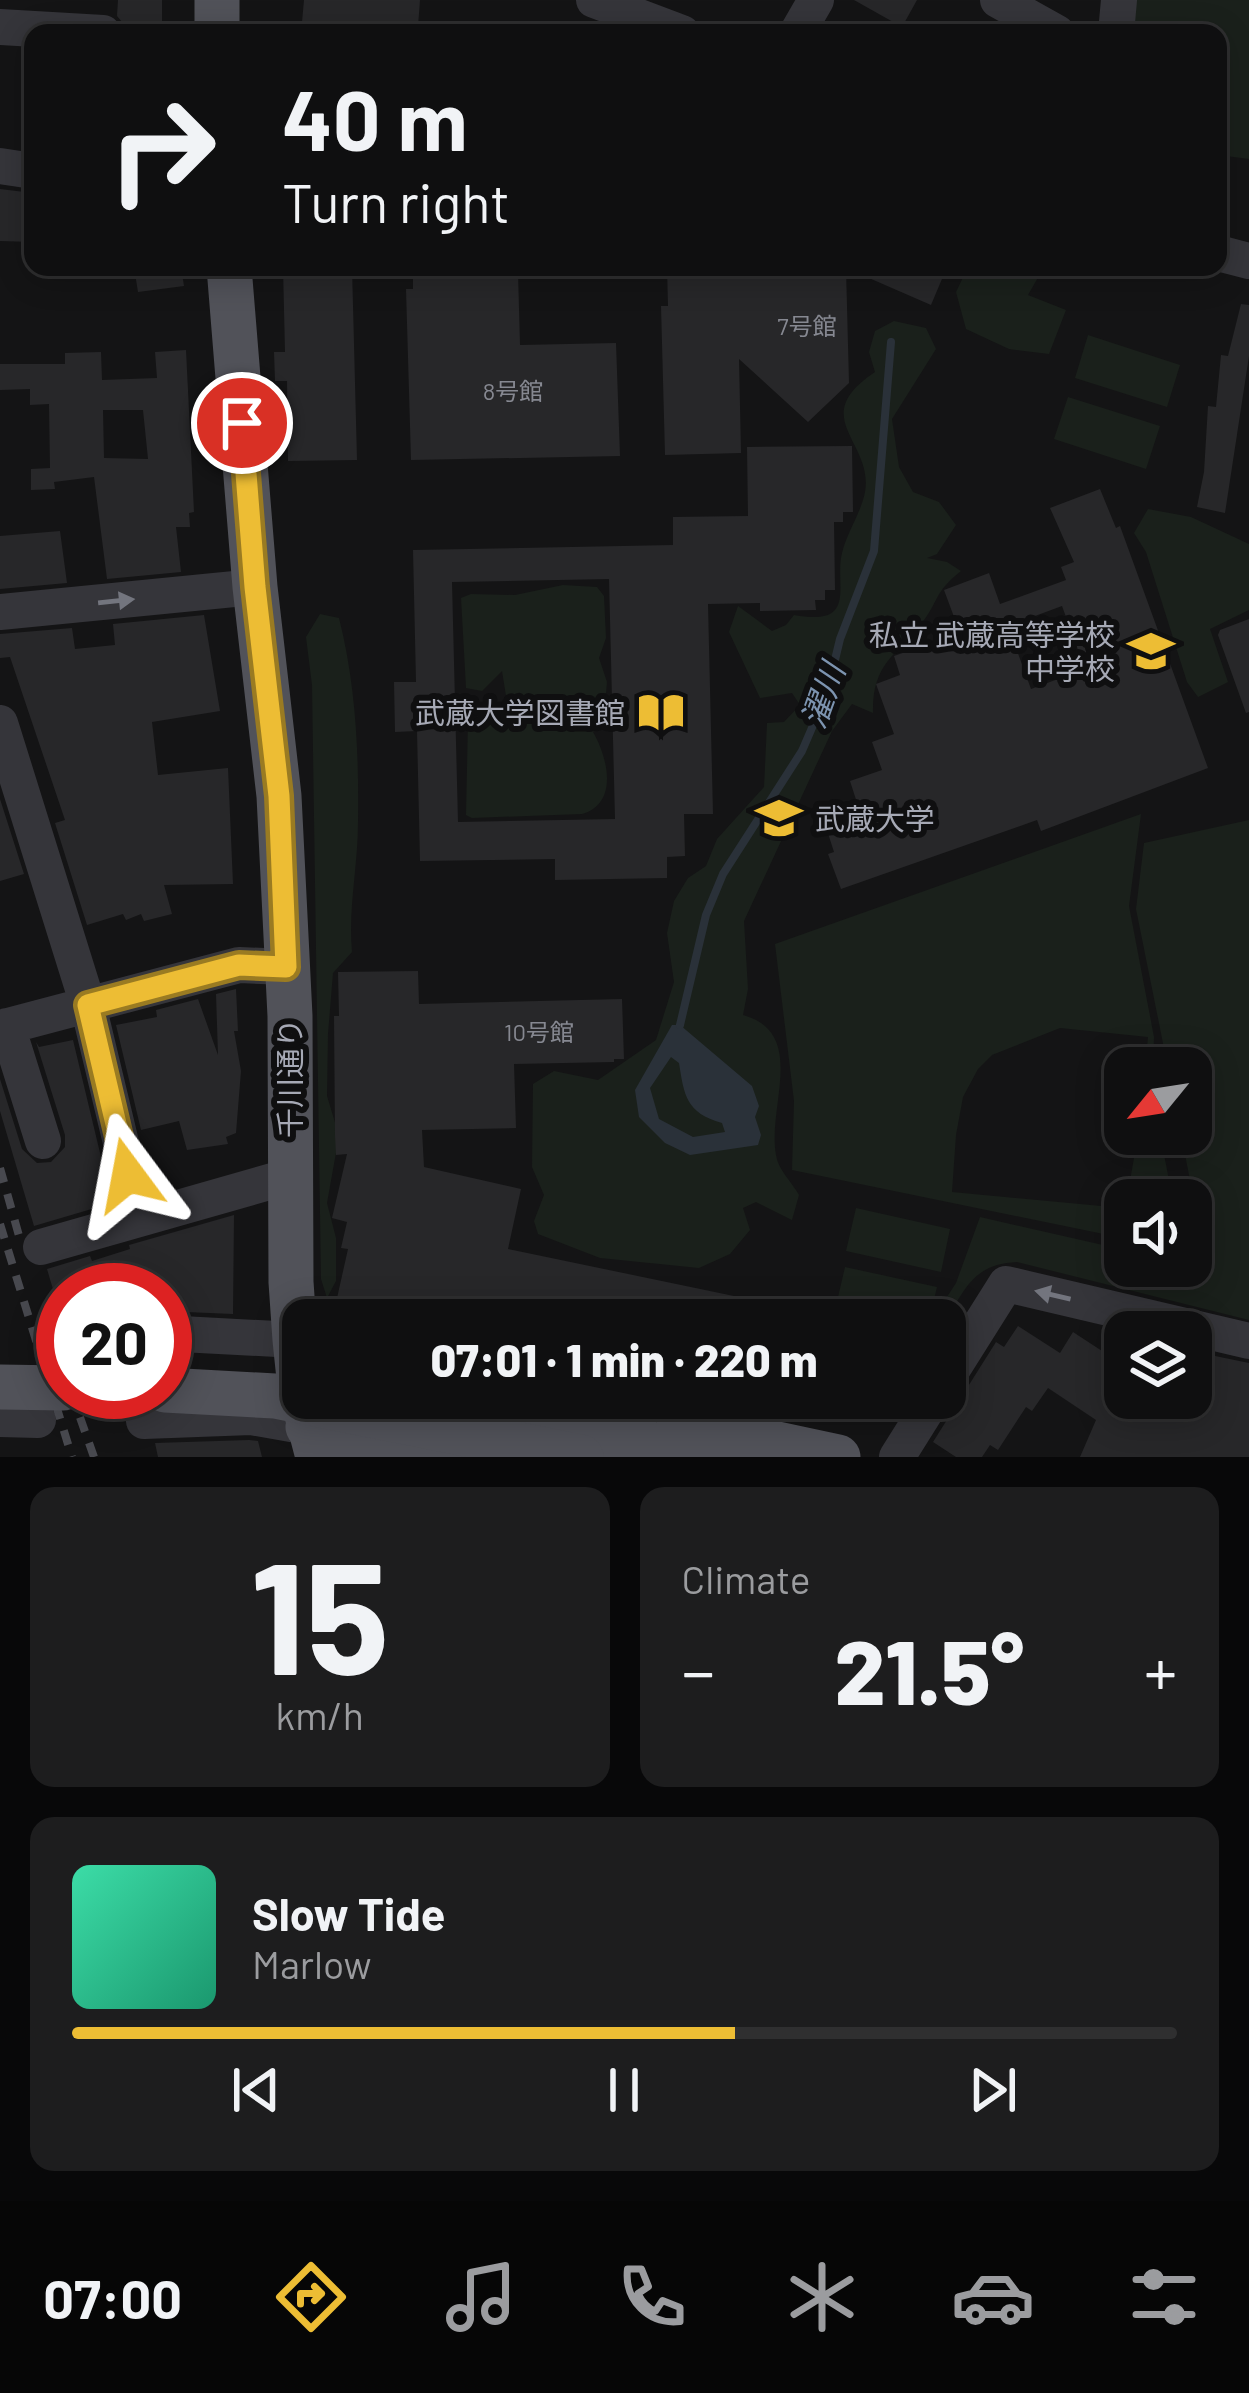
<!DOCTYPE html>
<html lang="en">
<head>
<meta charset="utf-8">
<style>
	:root { --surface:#0f0f10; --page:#1d1d1e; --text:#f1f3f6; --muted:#9b9c9f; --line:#2f2f30; --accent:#edbd34 }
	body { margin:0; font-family:Barlow,"Noto Sans JP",sans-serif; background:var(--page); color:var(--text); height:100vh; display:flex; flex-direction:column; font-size:45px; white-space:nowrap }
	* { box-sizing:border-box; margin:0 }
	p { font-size:39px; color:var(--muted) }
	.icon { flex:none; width:66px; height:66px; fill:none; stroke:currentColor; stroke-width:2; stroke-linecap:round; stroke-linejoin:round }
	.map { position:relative; height:1457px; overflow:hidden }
	.panel { display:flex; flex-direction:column; gap:30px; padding:30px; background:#080809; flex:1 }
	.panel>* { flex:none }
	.top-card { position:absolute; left:24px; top:24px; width:1203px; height:252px; border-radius:24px; box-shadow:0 6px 30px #0003,0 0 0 3px var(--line); background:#0f0f10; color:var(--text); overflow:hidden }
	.needle { width:78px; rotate:240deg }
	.tools { position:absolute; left:1104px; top:1047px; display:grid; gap:24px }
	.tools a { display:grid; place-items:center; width:108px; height:108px; border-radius:24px; background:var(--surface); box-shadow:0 6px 30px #0003,0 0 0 3px var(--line); font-size:60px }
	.speed { position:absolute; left:36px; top:1263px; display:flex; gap:24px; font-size:60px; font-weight:700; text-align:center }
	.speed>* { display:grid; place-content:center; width:156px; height:156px; border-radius:50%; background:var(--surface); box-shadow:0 6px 30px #0003,0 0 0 3px var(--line); line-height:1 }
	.speed .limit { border:18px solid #d22; background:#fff; color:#111 }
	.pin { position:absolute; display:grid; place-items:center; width:102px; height:102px; color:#fff; margin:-51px; border:6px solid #fff; border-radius:50%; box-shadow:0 3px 12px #0007 }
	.me { position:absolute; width:132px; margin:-66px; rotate:347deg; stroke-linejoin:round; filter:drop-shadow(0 0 9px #0008) }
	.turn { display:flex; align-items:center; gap:42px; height:252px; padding:0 60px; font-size:54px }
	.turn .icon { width:156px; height:156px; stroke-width:2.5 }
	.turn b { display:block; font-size:84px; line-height:102px }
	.big { font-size:90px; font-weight:800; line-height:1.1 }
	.panel .tile { flex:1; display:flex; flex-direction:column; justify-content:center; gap:18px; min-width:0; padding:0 42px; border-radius:24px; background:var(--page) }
	.panel .dial { align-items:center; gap:0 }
	.dial b { font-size:156px; line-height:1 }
	.song { display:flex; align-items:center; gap:36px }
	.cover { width:144px; height:144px; border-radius:18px; background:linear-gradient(135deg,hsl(160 70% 55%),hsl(160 70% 35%)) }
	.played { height:12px; border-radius:6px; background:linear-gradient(90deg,var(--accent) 60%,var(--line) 60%) }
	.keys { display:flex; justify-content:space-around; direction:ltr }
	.heat { display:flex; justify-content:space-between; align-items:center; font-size:66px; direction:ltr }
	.panel .tiles { flex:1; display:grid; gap:30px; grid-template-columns:1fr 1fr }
	.tile:last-child { grid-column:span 2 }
	.trip { position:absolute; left:282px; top:1299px; width:684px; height:120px; border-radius:24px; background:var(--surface); box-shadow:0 6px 30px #0003,0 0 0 3px var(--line); font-weight:800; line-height:120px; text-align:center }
	.dock { display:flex; height:192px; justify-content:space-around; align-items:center; background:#060606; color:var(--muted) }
	.dock .icon { width:84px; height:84px }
	.dock .active { color:var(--accent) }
	.dock b { font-size:54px; color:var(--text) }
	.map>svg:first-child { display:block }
</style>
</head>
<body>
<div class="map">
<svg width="1249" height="1457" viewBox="0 0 1249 1457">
	<rect width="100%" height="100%" fill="#141415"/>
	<path fill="#1a201b" d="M1133,0H1249V159L1218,155V33H1133Z
		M968,267H1044L1028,295L1066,310L1049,354L1009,349L966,329L956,292Z
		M894,321L926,328L936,349L892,419L899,467L913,492L939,502L956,525L937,554L927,558L947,562L961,571C933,593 939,602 921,624C894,657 872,665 873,713L852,704L832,731L744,921L748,989L743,1015C808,1033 767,1107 776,1155C778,1170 792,1182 799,1195L792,1220L756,1202L743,1208L750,1230L730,1254L699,1268L600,1258L538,1234L534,1221L544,1195L532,1167L533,1084L554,1071L598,1080L656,1040L674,982L667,933L674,901L688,878L706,866L717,839L764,787L767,723L784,722L800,705L792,693L760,698L729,632L738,606L772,631L786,625L794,615C859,627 834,585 842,553C847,532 861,513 865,492C874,441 806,418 875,372L869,352L875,331Z
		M1088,335L1180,365L1167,407L1075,378Z
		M1068,397L1160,426L1146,469L1054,439Z
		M1148,509L1191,517L1249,544V610L1210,629L1228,682L1198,697L1187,682L1146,552L1134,533Z
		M563,585L597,587L604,596L606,638L599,658L607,682L604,716L593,732C608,758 619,803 582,814L472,818L466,815L468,720L490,716L507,702L502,671L482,691L466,688L461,598L471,594L515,595Z
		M320,614L339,618C356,685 359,754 358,822C358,867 348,908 352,952L333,973L328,1034L327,1096L339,1136L327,1203L336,1238V1281L327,1298L321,1279L312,685L306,637Z
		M1141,814L1129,906L1154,1037L1153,1068H1145L1148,1037L1060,1028L992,1055L978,1069L963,1097L956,1135L952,1192L1112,1207L1127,1199L1138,1134H1160L1171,1190L1161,1200H1125L1123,1238L792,1170L794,1101L775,944Z
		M1249,820V1320L1017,1262C974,1264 965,1288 945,1323V1320H932L956,1283L980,1217L1125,1250V1266H1174L1181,1272L1206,1262L1181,1134H1191V1068H1168L1136,909L1144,843Z
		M856,1208L950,1229L941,1272L846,1251Z
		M845,1267L937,1287L929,1320H879L835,1310Z"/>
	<path fill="#2a3139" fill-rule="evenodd" d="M672,1025H680L752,1086L759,1106L755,1117L761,1135L758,1145L690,1155L665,1143L639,1117L635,1090ZM671,1057L679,1063C684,1095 686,1113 722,1123L725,1132L693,1137L659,1119L650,1088Z"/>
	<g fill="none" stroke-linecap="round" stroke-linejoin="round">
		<path stroke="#2a3139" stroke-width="8" d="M680,1025L706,915L723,874L802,751L827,693L840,639L874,551L891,342"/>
	</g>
	<path fill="#272729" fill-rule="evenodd" d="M118,0H162V24L122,22L117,16Z
		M304,0H420L418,27H412L413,33H392V25L344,21L343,33H301Z
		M854,0H917L902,27Z
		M0,189L33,193V242L0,241Z
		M134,267H181L184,286L138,292Z
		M283,267H352L357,460L288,461L287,381H275L274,352H285Z
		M667,267H947L931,305L846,268L849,383L808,422L739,359L741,453L665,455L661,306H668Z
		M518,272L520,345L616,343L620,456L411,460L406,289H413V275Z
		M1241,304L1249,305V356L1225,513L1197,507L1204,472L1208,406L1216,407L1221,355L1228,356Z
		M186,350L194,512L189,513L190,527H176L181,572L107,579L94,477L54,482L55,489L31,490V469L50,468L49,404L30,405V389L0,390V364H65V353L101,352L102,380L157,378L155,352ZM103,410H143L148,459L104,458Z
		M852,446L853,512H843V522H834L835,590H825V600H815L816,610L760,611V603L708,604L713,814H684L685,856L667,857V878L555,880V859L420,861L417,731L395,732L394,682H416L413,550L673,545V517L748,516L747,447ZM609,579L615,819L458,822L452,582Z
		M1100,489L1116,528L1120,526L1208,768L1041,831L1037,820L841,889L828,854L834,852L825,824L860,812L850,781L882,770L872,742L894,734L876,684L900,675L894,656L960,633L944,590L989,573L1000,604L1066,580L1061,567L1074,562L1050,508ZM1062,606L1085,669L1031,689L1008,626Z
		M60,531L67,583L0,589V536Z
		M204,615L220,711L152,722L158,775L228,768L233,884L164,885L172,914L144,921L141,914L126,920L123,914L87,925L55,823L65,820L10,657L0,658V634L72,628L75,649L115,645L113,624Z
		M1249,619V712L1246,713L1218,635L1220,630Z
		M0,799L24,874L0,881Z
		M418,971L419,1004L622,999L624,1059H614V1062L514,1064L516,1128L422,1130L424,1167L521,1189L508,1249L801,1310L800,1320H349L333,1316L348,1249L341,1248L347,1222L332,1218L347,1154L336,1155L335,1135L334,1016H339L338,972Z
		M236,989L238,1031H234L241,1071L236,1133L226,1137L228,1144L187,1150L179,1121L141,1130L116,1025L157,1017L156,1010L198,999L218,1055L216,994Z
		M73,1040L112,1203L34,1226L0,1111V1079L22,1149L37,1163L51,1162L65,1147V1135L36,1042L39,1047Z
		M234,1215L233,1314L186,1312L165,1306V1290H125L123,1280L63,1290L55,1296L47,1269L90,1256L92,1261L130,1249L129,1245Z
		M1018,1326L1060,1353L1073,1332L1125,1366V1398H1191V1351L1249,1363V1457H1080L1096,1420L1048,1388L1032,1411L1026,1407L998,1450L990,1445L982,1457H956L933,1442L996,1342L1004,1347Z
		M249,1440L258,1441L262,1457H158L155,1443Z"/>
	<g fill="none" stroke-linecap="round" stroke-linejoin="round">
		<path stroke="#35353a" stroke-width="36" d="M594,0L682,33
			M998,0L1057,33
			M0,27L103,33
			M797,33L816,0
			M1116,33L1119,0
			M0,166L33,171
			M1218,253L1249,261
			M0,612L255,587
			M0,723L88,1005L139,1218
			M7,1026L43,1141
			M0,1028L239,965L287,967
			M41,1247L290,1176
			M165,1328L181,1334L295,1340
			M945,1381L1006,1284L1249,1341
			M0,1419L38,1420
			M144,1421L251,1417L308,1427
			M897,1457L934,1398"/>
		<path stroke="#515259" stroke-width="45" d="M217,33V0
			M229,267L255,587L279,796L290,1016L291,1282L295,1340L300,1388L318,1457
			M431,1398L713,1457
			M679,1423L838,1457
			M308,1427L449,1457"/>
		<path stroke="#48494f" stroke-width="8" stroke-dasharray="15 12" stroke-linecap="butt" d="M0,1168L21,1243
			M0,1224L72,1457
			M71,1392L94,1457"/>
		<path stroke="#515259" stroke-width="45" d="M0,1387L63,1388
			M165,1390L275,1396L581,1457"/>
	</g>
	<defs><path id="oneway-solid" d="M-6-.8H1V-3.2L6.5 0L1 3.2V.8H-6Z" transform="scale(3)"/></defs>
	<g fill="#73757e">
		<use href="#oneway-solid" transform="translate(116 601) rotate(-6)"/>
		<use href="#oneway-solid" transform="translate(1053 1295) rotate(-167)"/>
	</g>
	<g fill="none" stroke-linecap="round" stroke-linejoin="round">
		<defs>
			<path id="route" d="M128,1175L88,1005L239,965L286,967L279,796L255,587L242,423"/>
		</defs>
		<use href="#route" stroke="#9a7b22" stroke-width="30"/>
		<use href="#route" stroke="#edbd34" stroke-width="21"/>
	</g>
	<defs>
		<symbol id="school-bare" viewBox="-9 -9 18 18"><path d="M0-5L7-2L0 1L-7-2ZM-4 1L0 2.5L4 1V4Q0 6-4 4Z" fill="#edbd34" stroke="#0f0f10" stroke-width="2.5" paint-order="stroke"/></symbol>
		<symbol id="library-bare" viewBox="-9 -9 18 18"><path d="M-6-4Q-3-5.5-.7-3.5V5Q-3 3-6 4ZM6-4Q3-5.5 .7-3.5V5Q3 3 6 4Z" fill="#edbd34" stroke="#0f0f10" stroke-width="2.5" paint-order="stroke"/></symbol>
		<symbol id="university-bare" viewBox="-9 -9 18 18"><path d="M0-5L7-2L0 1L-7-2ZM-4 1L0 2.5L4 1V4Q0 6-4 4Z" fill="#edbd34" stroke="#0f0f10" stroke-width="2.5" paint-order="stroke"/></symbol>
	</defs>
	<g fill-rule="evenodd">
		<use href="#school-bare" x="1118" y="618" width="66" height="66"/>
		<use href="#library-bare" x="628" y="679" width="66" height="66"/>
		<use href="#university-bare" x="746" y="785" width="66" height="66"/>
	</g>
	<g text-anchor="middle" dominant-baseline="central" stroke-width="12" stroke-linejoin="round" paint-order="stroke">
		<g font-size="24" fill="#868891">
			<text x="807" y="325">7号館</text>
			<text x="513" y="390">8号館</text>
			<text x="539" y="1031">10号館</text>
		</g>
		<g font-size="30" fill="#a6a9b5" stroke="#0f0f10" text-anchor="end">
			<text x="1115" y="634">私立 武蔵高等学校<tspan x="1115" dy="34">中学校</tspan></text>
			<text x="625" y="712">武蔵大学図書館</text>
			<text x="815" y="818" text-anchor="start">武蔵大学</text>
		</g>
		<g font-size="30" fill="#a6a9b5" stroke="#0f0f10">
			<text transform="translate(289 1078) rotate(-90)">千川通り</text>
		</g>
		<g font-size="33" font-style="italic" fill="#7d94b0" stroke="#0f0f10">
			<text transform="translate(822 695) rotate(-70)">濯川</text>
		</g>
	</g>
</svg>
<div class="tools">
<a><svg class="needle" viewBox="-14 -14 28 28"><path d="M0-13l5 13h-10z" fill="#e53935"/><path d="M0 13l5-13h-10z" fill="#9b9c9f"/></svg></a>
<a><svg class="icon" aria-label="sound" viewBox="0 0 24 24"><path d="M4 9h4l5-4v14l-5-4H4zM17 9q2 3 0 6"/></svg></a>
<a><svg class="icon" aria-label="layers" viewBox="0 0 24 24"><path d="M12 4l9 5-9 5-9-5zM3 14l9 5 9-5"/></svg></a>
</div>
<div class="speed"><div class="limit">20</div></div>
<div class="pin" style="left:242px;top:423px;background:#d93025"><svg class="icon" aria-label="arrive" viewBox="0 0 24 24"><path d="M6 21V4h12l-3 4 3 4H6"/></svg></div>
<svg class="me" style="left:128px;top:1175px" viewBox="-20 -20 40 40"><path d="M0-17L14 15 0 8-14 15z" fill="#edbd34" stroke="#fff" stroke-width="4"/></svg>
<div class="trip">07:01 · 1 min · 220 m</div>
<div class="top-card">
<div class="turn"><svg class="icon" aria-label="right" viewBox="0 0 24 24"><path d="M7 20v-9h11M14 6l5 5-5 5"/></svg><div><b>40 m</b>Turn right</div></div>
</div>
</div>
<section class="panel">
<div class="tiles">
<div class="tile dial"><b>15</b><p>km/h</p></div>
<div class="tile"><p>Climate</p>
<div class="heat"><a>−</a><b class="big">21.5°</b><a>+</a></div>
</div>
<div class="tile">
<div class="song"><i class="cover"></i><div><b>Slow Tide</b><p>Marlow</p></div></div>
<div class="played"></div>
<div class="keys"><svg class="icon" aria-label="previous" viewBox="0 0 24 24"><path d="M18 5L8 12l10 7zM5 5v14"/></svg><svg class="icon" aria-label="pause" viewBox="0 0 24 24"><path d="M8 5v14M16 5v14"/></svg><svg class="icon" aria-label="next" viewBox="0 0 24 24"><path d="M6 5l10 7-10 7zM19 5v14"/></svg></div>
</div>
</div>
</section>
<nav class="dock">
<b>07:00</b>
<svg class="icon active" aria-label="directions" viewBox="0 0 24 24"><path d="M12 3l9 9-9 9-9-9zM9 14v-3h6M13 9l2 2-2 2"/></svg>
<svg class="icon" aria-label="music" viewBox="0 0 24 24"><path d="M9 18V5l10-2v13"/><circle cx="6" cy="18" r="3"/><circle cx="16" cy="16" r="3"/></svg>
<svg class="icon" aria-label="phone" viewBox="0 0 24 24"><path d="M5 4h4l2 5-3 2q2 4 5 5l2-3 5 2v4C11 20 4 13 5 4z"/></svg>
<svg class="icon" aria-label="climate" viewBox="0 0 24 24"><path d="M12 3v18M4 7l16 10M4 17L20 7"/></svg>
<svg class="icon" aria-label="car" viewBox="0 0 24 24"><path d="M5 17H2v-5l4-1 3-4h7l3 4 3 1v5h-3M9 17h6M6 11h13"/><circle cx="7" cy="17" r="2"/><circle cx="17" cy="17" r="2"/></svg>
<svg class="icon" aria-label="filters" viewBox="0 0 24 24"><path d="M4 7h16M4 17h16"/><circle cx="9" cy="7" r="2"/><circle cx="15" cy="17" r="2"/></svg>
</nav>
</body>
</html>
